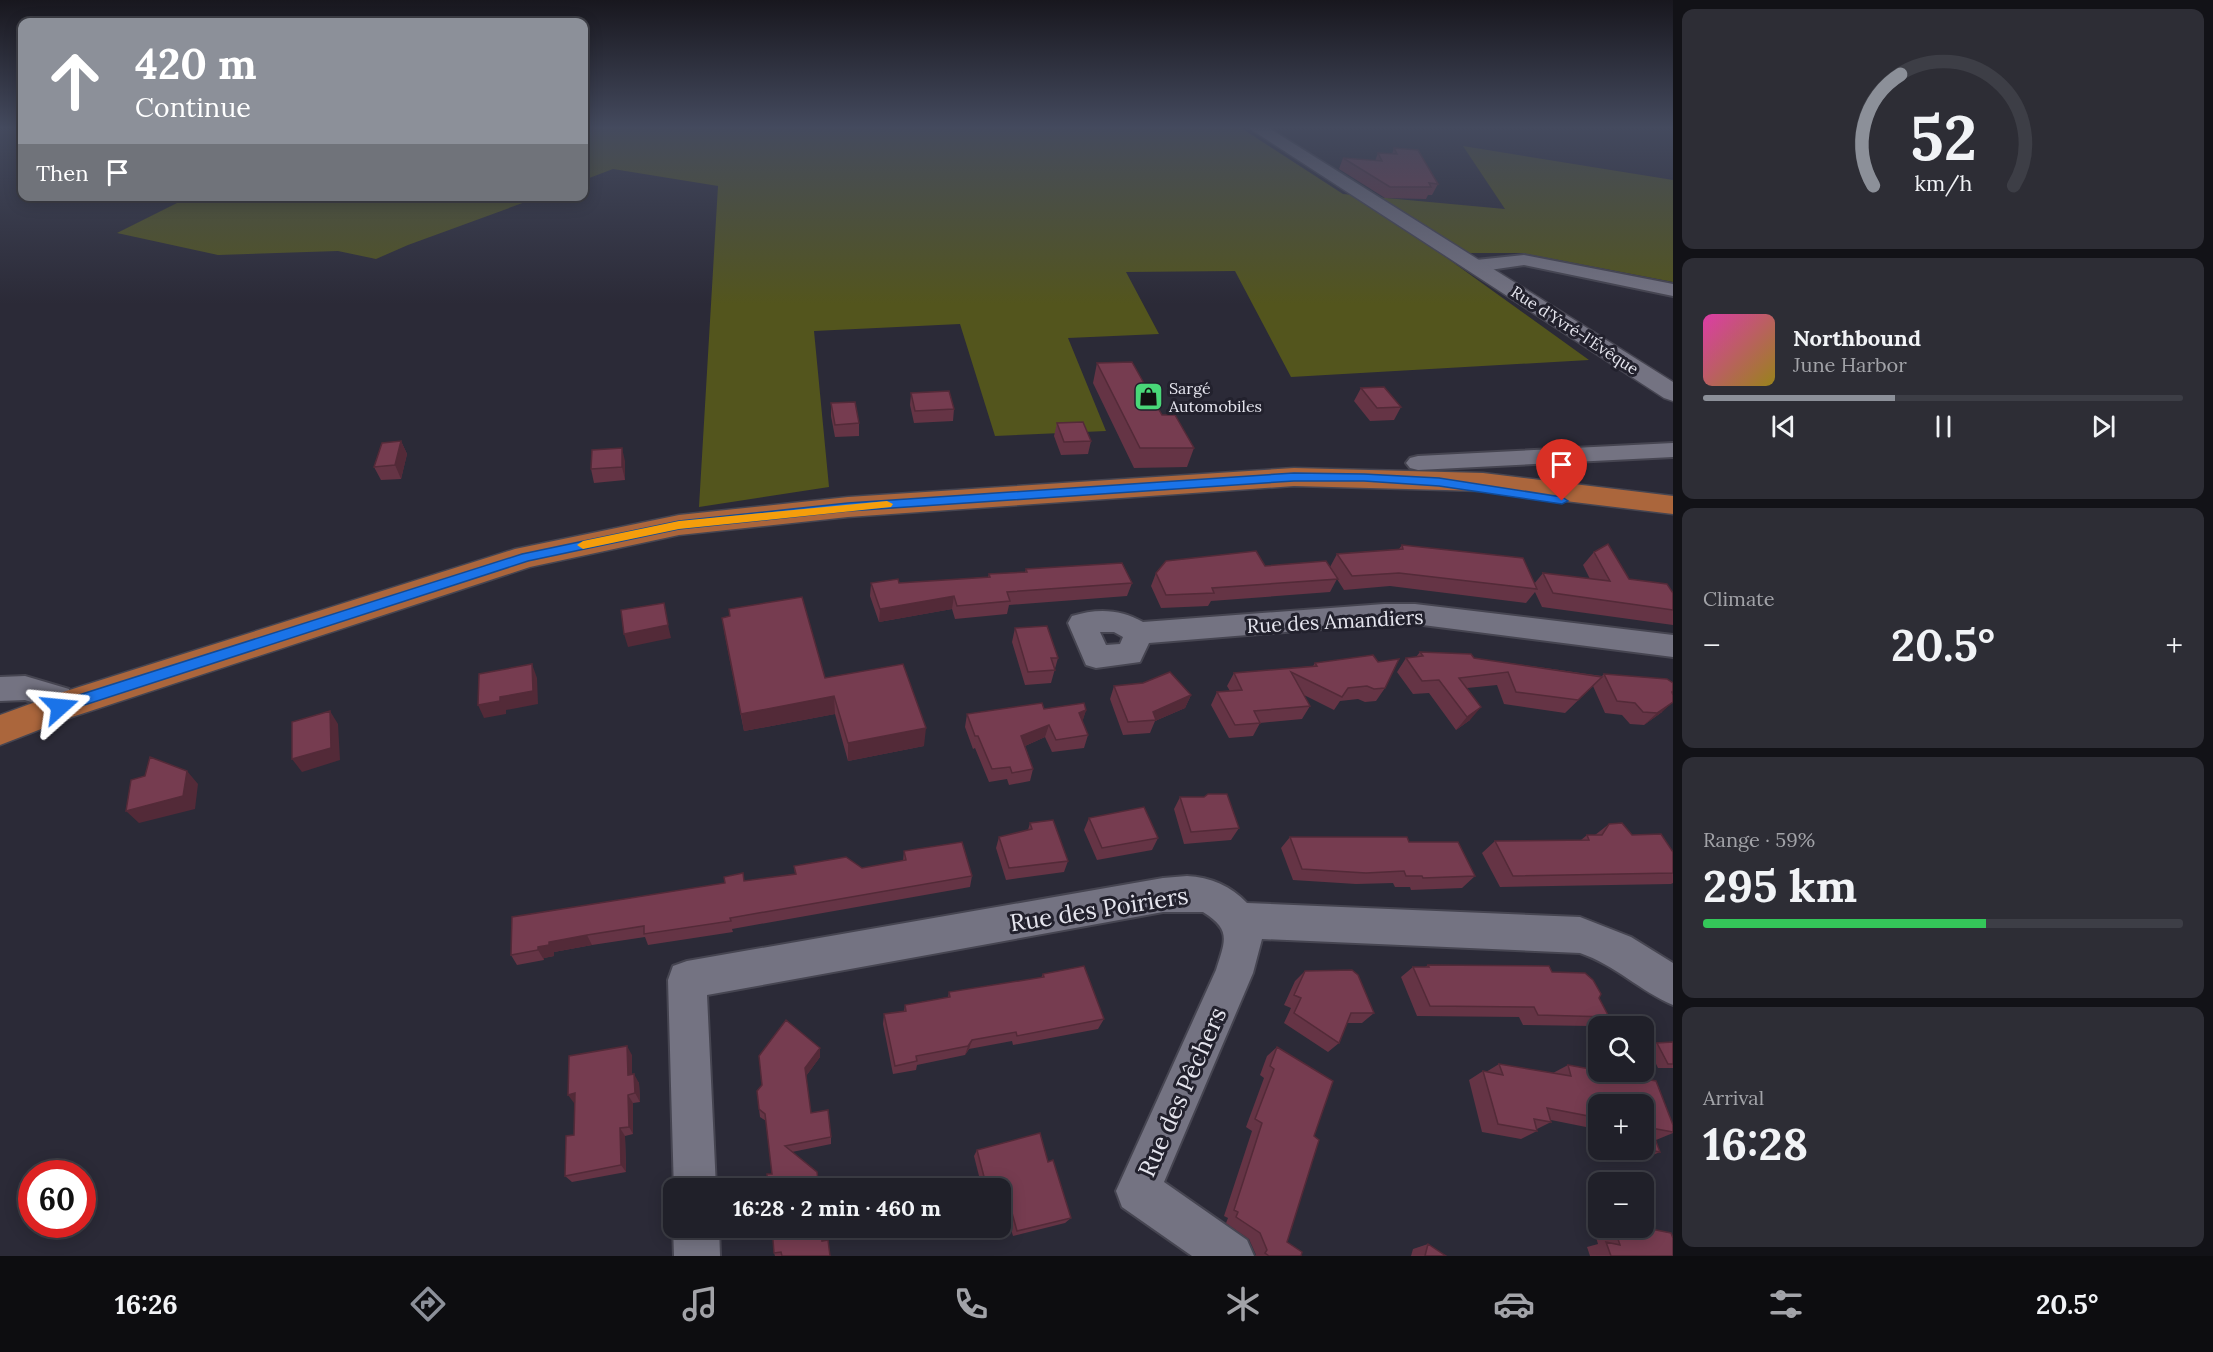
<!DOCTYPE html>
<html lang="en">
<head>
<meta charset="utf-8">
<style>
	:root { --surface:#202029; --page:#2d2d35; --text:#f1f3f6; --muted:#a2a3a8; --line:#3d3e46; --accent:#8c9099 }
	body { margin:0; font-family:Lora,serif; background:var(--page); color:var(--text); height:100vh; display:flex; flex-direction:column; font-size:22px; white-space:nowrap }
	* { box-sizing:border-box; margin:0 }
	p { font-size:20px; color:var(--muted) }
	.icon { flex:none; width:33px; height:33px; fill:none; stroke:currentColor; stroke-width:2; stroke-linecap:round; stroke-linejoin:round }
	.map { position:relative; flex:1; overflow:hidden }
	.sheet { display:flex; flex-direction:column; gap:9px; padding:9px; background:#121217; width:540px }
	.sheet>* { flex:none }
	.banner { position:absolute; left:18px; top:18px; width:570px; height:183px; border-radius:12px; box-shadow:0 3px 15px #0003,0 0 0 2px var(--line); background:#8c9099; color:#fff; overflow:hidden }
	.buttons { position:absolute; left:1588px; top:1016px; display:grid; gap:12px }
	.buttons a { display:grid; place-items:center; width:66px; height:66px; border-radius:12px; background:var(--surface); box-shadow:0 3px 15px #0003,0 0 0 2px var(--line); font-size:30px }
	.speed { position:absolute; left:18px; top:1160px; display:flex; gap:12px; font-size:30px; font-weight:700; text-align:center }
	.speed>* { display:grid; place-content:center; width:78px; height:78px; border-radius:50%; background:var(--surface); box-shadow:0 3px 15px #0003,0 0 0 2px var(--line); line-height:1 }
	.speed .limit { border:9px solid #d22; background:#fff; color:#111 }
	.pin { position:absolute; display:grid; place-items:center; width:51px; height:51px; color:#fff; margin:-62px -26px; border-radius:50% 50% 50% 0; rotate:-45deg; box-shadow:0 0 6px #0007 }
	.pin .icon { rotate:45deg }
	.me { position:absolute; width:66px; margin:-33px; rotate:72deg; stroke-linejoin:round; filter:drop-shadow(0 0 4px #0008) }
	.turn { display:flex; align-items:center; gap:21px; height:126px; padding:0 18px; font-size:27px }
	.turn .icon { width:78px; height:78px; stroke-width:2.5 }
	.turn b { display:block; font-size:42px; line-height:51px }
	.then { display:flex; align-items:center; height:57px; padding:0 18px; background:#0003; gap:12px; font-size:22px }
	.big { font-size:45px; font-weight:800; line-height:1.1 }
	.sheet .card { flex:1; display:flex; flex-direction:column; justify-content:center; gap:9px; min-width:0; padding:0 21px; border-radius:12px; background:var(--page) }
	.sheet .dial { align-items:center; gap:0 }
	.dial svg { height:156px; overflow:visible; fill:none; stroke:var(--line); stroke-width:7; stroke-linecap:round; text-anchor:middle }
	.dial text { fill:var(--text); stroke:none }
	.song { display:flex; align-items:center; gap:18px }
	.cover { width:72px; height:72px; border-radius:9px; background:linear-gradient(135deg,hsl(320 70% 55%),hsl(50 70% 35%)) }
	.played { height:6px; border-radius:3px; background:linear-gradient(90deg,var(--accent) 40%,var(--line) 40%) }
	.keys { display:flex; justify-content:space-around; direction:ltr }
	.heat { display:flex; justify-content:space-between; align-items:center; font-size:33px; direction:ltr }
	.charge { height:9px; border-radius:4px; background:linear-gradient(90deg,#34c759 59%,var(--line) 0) }
	.trip { position:absolute; left:663px; top:1178px; width:348px; height:60px; border-radius:12px; background:var(--surface); box-shadow:0 3px 15px #0003,0 0 0 2px var(--line); font-weight:800; line-height:60px; text-align:center }
	.dock { display:flex; height:96px; justify-content:space-around; align-items:center; background:#0d0d10; color:var(--muted) }
	.dock .icon { width:42px; height:42px }
	.dock .current { color:var(--accent) }
	.dock b { font-size:27px; color:var(--text) }
	main { display:flex; flex:1; min-height:0 }
	.map>svg:first-child { display:block }
</style>
</head>
<body>
<main>
<div class="map">
<svg width="1673" height="1256" viewBox="0 0 1673 1256">
	<rect width="100%" height="100%" fill="#2b2a37"/>
	<path fill="#53551d" d="M584,128H1241L1343,194L1505,209L1463,146L1673,180V282L1522,253H1440L1589,360L1291,377L1235,271L1126,272L1159,334L1068,338L1106,431L995,436L960,324L814,331L829,487L699,507L718,186L613,169L584,180Z
		M189,197V196L539,197L408,245L376,259L338,251L218,255L117,233Z"/>
	<g fill="none" stroke-linecap="round" stroke-linejoin="round">
		<defs>
			<path id="minor" d="M1524,255L1673,284V296L1524,265L1476,272L1469,270L1467,266L1469,262L1476,260Z
				M1673,443V457L1418,470L1410,468L1406,463L1410,458L1418,456Z
				M1384,604H1415L1673,635V657L1415,624H1384L1149,643L1140,662L1096,668L1086,665L1068,623L1072,616C1097,608 1121,609 1143,622ZM1100,632H1114L1123,637L1120,644L1106,645Z
				M25,676L69,689L75,707L71,716L60,719L49,716L44,706L25,700L0,701V677Z
				M1187,876C1210,877 1231,886 1247,903L1580,917L1631,937L1673,963V1005C1640,991 1615,965 1580,953L1262,939L1253,973L1164,1182L1247,1240L1254,1256H1192L1122,1207L1116,1191L1216,970C1225,941 1232,930 1203,912H1163L707,995L716,1188H674V1192L668,980L673,966L687,961L1163,878Z
				M673,1227H719L720,1256H674Z"/>
			<path id="tertiary" d="M1249,128H1269L1673,382V401L1664,398Z"/>
			<path id="primary" d="M1294,468L1483,473L1673,496V514L1483,491L1294,486L848,517L679,535L530,567L72,717L0,745V715L60,693L515,549L679,515L848,497Z"/>
		</defs>
		<use href="#minor" stroke="#464551" stroke-width="4"/>
		<use href="#tertiary" stroke="#464551" stroke-width="3"/>
		<use href="#primary" stroke="#464551" stroke-width="3"/>
		<use href="#minor" fill="#747382" fill-rule="evenodd"/>
		<use href="#tertiary" fill="#747382" fill-rule="evenodd"/>
		<use href="#primary" fill="#ab663c" fill-rule="evenodd"/>
	</g>
	<path fill="#653445" fill-rule="evenodd" d="M1394,148L1438,184L1432,195H1428L1426,199L1385,198L1339,169L1343,158L1375,161L1378,153L1392,154Z
		M1097,363L1162,415L1194,448L1187,467L1134,468L1093,383Z
		M1361,388L1401,407L1394,420L1370,421L1354,401Z
		M911,393L954,409L953,421L914,423L910,405Z
		M831,403L859,423V436L835,437L831,416Z
		M1057,423L1091,441L1088,454L1061,455L1054,436Z
		M401,441L407,454L401,479L381,480L374,467Z
		M625,461V480L594,483L591,469Z
		M1402,545L1534,584L1543,573L1590,579L1583,565L1594,552L1629,579L1673,593V625L1542,607L1535,592L1526,603L1390,586L1344,590L1337,579L1330,592L1211,601L1208,606L1161,608L1151,586L1156,573L1265,566L1330,567L1337,554L1399,549Z
		M1026,569L1132,583L1127,596L1009,605L1007,614L955,619L952,609L879,622L870,596L871,583H899L988,577L989,574L1025,572Z
		M722,618L825,678L924,746L848,761L835,714L744,731L725,636Z
		M1015,628L1058,658L1051,683L1025,685L1012,642Z
		M1420,652L1474,658L1602,676L1604,674L1662,712L1644,725L1630,724L1622,715L1605,713L1593,686L1565,713L1504,704L1497,685L1467,688L1470,720L1456,730L1429,693L1413,694L1397,672L1406,658L1416,657Z
		M1315,663L1385,688L1376,701L1365,702L1358,699L1340,701L1334,710L1304,695L1310,706L1302,719L1260,723L1253,736L1229,738L1211,705L1217,692L1230,691L1227,686L1234,673L1313,666Z
		M1114,686L1191,695L1185,708L1155,721L1150,733L1123,735L1110,699Z
		M1044,709L1086,710L1082,722L1088,735L1084,748L1052,752L1045,737L1025,746L1033,769L1030,781L1009,785L1007,779L989,782L975,748L973,749L965,727L967,714Z
		M1180,797L1239,828L1231,840L1184,844L1174,809Z
		M1089,818L1158,838L1152,850L1097,860L1084,830Z
		M1030,823L1068,861L1064,872L1006,880L996,848L999,837L1028,830Z
		M1609,824L1632,835L1673,873V883L1671,884L1500,887L1482,853L1495,841L1581,840L1587,835H1595Z
		M1290,837L1409,842L1475,876L1462,888L1411,890L1410,887H1395L1393,883L1356,884L1293,880L1281,848Z
		M904,851L972,876L970,887L732,929L733,932L648,945L645,937L592,945L554,952V956L544,958V960L517,965L511,955L744,881L795,874L794,866L862,868L903,861Z
		M1428,965L1552,972L1599,998L1609,1017L1592,1026L1523,1025L1519,1017L1417,1016L1401,977L1413,967H1425Z
		M1305,971L1374,1013L1362,1023H1347L1339,1043L1328,1052L1284,1023L1291,1008L1284,1005L1295,981Z
		M1043,974L1104,1019L1098,1029L1013,1045L1012,1041L969,1049L965,1055L917,1065L916,1070L893,1074L883,1024L884,1014L904,1011L905,1005L948,997L949,992L1041,978Z
		M1673,1042V1068H1658L1648,1047L1657,1043Z
		M1277,1047L1314,1136L1287,1242L1301,1256H1255L1256,1255L1249,1239L1226,1223L1228,1218L1224,1216L1252,1131L1246,1127L1264,1078L1260,1075L1267,1056Z
		M820,1048V1057L806,1076L811,1113L831,1137V1144L792,1152L772,1174L766,1121L760,1117L759,1109Z
		M632,1055V1075L639,1083L640,1102L633,1103V1134L625,1136L626,1172L572,1182L565,1176L574,1135V1103Z
		M1499,1064L1553,1073L1568,1065L1673,1125V1133L1656,1140L1660,1152L1641,1160L1598,1151L1591,1128L1551,1120V1122L1537,1129V1131L1521,1139L1482,1132L1469,1080L1483,1071L1486,1072ZM1599,1104L1644,1149H1599Z
		M977,1150L1048,1162L1071,1218L1065,1223L1013,1236L1000,1192V1188H982L974,1156Z
		M1599,1225V1227H1614L1673,1256H1590L1587,1247L1598,1244L1593,1227Z
		M822,1241L830,1256H775L774,1253Z
		M1428,1244L1446,1256H1411L1413,1249Z"/>
	<path fill="#532a38" d="M401,441L407,454L401,479L395,465Z
		M622,448L625,461V480L622,467Z
		M954,596L952,609L879,622L880,609Z
		M668,625L671,638L628,647L624,634Z
		M532,664L537,678L538,704L506,710V714L484,718L478,705L500,697Z
		M1191,695L1185,708L1155,721L1156,720L1153,712Z
		M834,696L835,714L744,731L741,714Z
		M1673,702L1662,712L1644,725L1657,713Z
		M1481,707L1470,720L1456,730L1467,717Z
		M1086,710L1082,723L1079,713Z
		M330,711L338,724L340,760L302,772L292,759Z
		M1049,725L1045,737L1018,749L1021,736Z
		M926,728L924,746L848,761V743Z
		M187,771L198,784L195,809L139,823L126,811Z
		M587,935L592,945L554,952V956L544,958V960L538,950V947L549,942Z
		M972,1040L969,1049L965,1055L968,1046Z
		M627,1046L632,1055V1084L628,1075Z
		M820,1048V1057L806,1076L805,1068Z
		M634,1074L639,1083L640,1102L635,1093Z
		M575,1093L581,1102L574,1103L568,1095Z
		M628,1095L633,1103V1134L629,1127Z
		M620,1128L625,1136L626,1172L621,1165Z
		M1004,1184L1000,1190V1188H989Z"/>
	<path fill="#763c50" stroke="#532a38" stroke-width="1.5" d="M1394,148L1418,150L1438,184L1429,183L1431,187H1390L1343,158L1382,161L1378,153L1397,154Z
		M1132,362L1162,415H1175L1194,448H1140L1097,363Z
		M1384,387L1401,407L1377,408L1361,388Z
		M949,391L954,409L915,411L911,393Z
		M855,402L859,423L835,425L831,403Z
		M1083,422L1091,441L1064,442L1057,423Z
		M401,441L395,465L374,467L382,443Z
		M622,448V467L591,469L592,450Z
		M1608,544L1629,579L1667,584L1673,593V610L1553,593L1543,573L1610,581L1594,552Z
		M1402,545L1523,558L1537,589L1399,573L1352,576L1337,554L1403,549Z
		M1256,551L1265,566L1326,561L1338,579L1212,588L1214,593L1166,595L1156,573L1166,561Z
		M1122,563L1132,583L1007,592L1010,601L957,606L954,596L880,609L871,583L898,579L899,583L990,577L989,574L1027,572L1026,569Z
		M802,597L825,678L903,664L926,728L848,743L834,696L741,714L722,618L730,616L729,609Z
		M664,603L668,625L624,634L621,610Z
		M1047,626L1058,658H1051L1055,670L1028,672L1015,628Z
		M1420,652L1471,654L1474,658L1602,677L1578,700L1516,692L1508,672L1459,678L1481,707L1467,717L1439,680L1422,681L1406,658L1423,656Z
		M1373,655L1378,662L1399,659L1385,688L1374,689L1367,686L1348,688L1342,697L1291,672L1310,706L1254,711L1260,723L1235,725L1217,692L1242,690L1234,673L1317,666L1315,663Z
		M532,664L533,691L500,697V701L478,705L479,674Z
		M1170,672L1191,695L1153,712L1156,720L1128,722L1114,686L1143,683Z
		M1604,674L1667,679L1673,683V691L1672,692L1673,695V702L1657,713L1643,712L1635,703L1617,701Z
		M1042,703L1044,709L1084,703L1086,710L1079,713L1088,735L1056,740L1049,725L1021,736L1033,769L1012,773L1010,767L992,769L978,736H975L967,714Z
		M330,711L331,748L292,759V722Z
		M150,757L187,771L183,796L126,811L131,780L145,776Z
		M1208,794H1227L1239,828L1191,832L1180,797H1204Z
		M1144,807L1158,838L1102,848L1089,818Z
		M1053,820L1068,861L1009,868L999,837L1032,829L1030,823Z
		M1622,823L1632,835L1661,834L1673,852V873L1513,876L1495,841L1589,840L1587,835H1602L1609,824Z
		M1290,837H1407L1409,842H1458L1475,876L1423,878L1422,876H1406L1404,871L1366,873L1302,869Z
		M962,842L972,876L730,918L731,921L644,934V926L587,935L549,942V945L538,947V950L511,955L512,917L725,883L724,877L743,873L744,881L796,874L794,866L846,857L862,868L906,860L904,851Z
		M1428,965L1549,966L1552,972L1585,973L1593,980L1601,994L1599,998L1609,1017L1538,1015L1534,1007L1430,1006L1413,967H1429Z
		M1084,966L1104,1019L1017,1036L1016,1032L972,1040L968,1046L916,1056L917,1061L895,1066L884,1014L906,1011L905,1005L950,997L949,992L1044,977L1043,974Z
		M1352,970L1358,975L1374,1013H1351L1339,1043L1294,1013L1301,998L1294,995L1305,971Z
		M786,1020L820,1048L805,1068L811,1113L828,1110L831,1137L785,1146L817,1172L819,1188H768L767,1174H772L765,1114L759,1109L757,1091L762,1085L759,1056Z
		M1673,1042V1064H1668L1657,1043Z
		M627,1046L628,1075L634,1074L635,1093L628,1095L629,1127L620,1128L621,1165L565,1176L566,1136L574,1135L575,1093L568,1095L569,1056Z
		M1277,1047L1333,1081L1314,1136L1319,1140L1287,1242L1302,1252L1301,1256H1269L1265,1253L1267,1250L1260,1233L1236,1217L1238,1212L1234,1210L1262,1123L1255,1119L1274,1069L1270,1066Z
		M1499,1064L1571,1076L1568,1065L1656,1081L1673,1125V1132L1651,1128L1660,1152L1643,1149H1644V1104H1599V1118L1547,1108L1551,1122L1534,1119L1537,1131L1498,1124L1483,1071L1503,1075Z
		M1040,1133L1048,1162L1053,1160L1071,1218L1017,1231L1004,1184L987,1188L977,1150Z
		M772,1227H821L822,1241L828,1240L830,1256H782L781,1252L774,1253Z
		M1614,1227H1641L1671,1233L1673,1238V1256H1611L1606,1242L1620,1245Z
		M1428,1244L1446,1256H1425Z"/>
	<linearGradient id="sky" x2="0" y2="1"><stop stop-color="#18171e"/><stop offset="0.42" stop-color="#444a5e"/><stop offset="1" stop-color="#444a5e" stop-opacity="0"/></linearGradient>
	<rect width="1673" height="304" fill="url(#sky)"/>
	<path fill="#1a73e8" stroke="#114b97" stroke-width="1.5" d="M1294,473L1364,474L1439,478L1562,497L1568,501L1562,504L1439,486L1364,481H1294L848,511L679,529L528,561L60,713L55,711L53,707L55,703L60,701L522,554L679,521L848,503Z"/>
	<path fill="#f59e0b" d="M887,501L893,504L891,507L679,529L583,549L577,545L583,541L679,521Z"/>
	<defs>
		<symbol id="shop-square" viewBox="-11 -11 22 22"><rect x="-9" y="-9" width="18" height="18" rx="4" fill="#49d778" stroke="#22212d"/><path d="M-5-2.5h2.3a2.7 3.5 0 0 1 5.4 0H5L5.5 6h-11ZM-1.5-2.5h3a1.5 2.3 0 0 0-3 0Z" fill="#111"/></symbol>
	</defs>
	<g fill-rule="evenodd">
		<use href="#shop-square" x="1132" y="380" width="33" height="33"/>
	</g>
	<g text-anchor="middle" dominant-baseline="central" stroke-width="6" stroke-linejoin="round" paint-order="stroke">
		<g font-size="16" fill="#e5e5ee" stroke="#22212d">
			<text transform="translate(1575 330) rotate(33)">Rue d'Yvré-l'Évêque</text>
		</g>
		<g font-size="16" fill="#e5e5ee" stroke="#22212d" text-anchor="start">
			<text x="1169" y="388">Sargé<tspan x="1169" dy="18">Automobiles</tspan></text>
		</g>
		<g font-size="20" fill="#e5e5ee" stroke="#22212d">
			<text transform="translate(1335 621) rotate(-3)">Rue des Amandiers</text>
		</g>
		<g font-size="24" fill="#e5e5ee" stroke="#22212d">
			<text transform="translate(1099 909) rotate(-9)">Rue des Poiriers</text>
			<text transform="translate(1182 1092) rotate(-66)">Rue des Pêchers</text>
		</g>
	</g>
</svg>
<div class="buttons">
<a><svg class="icon" aria-label="search" viewBox="0 0 24 24"><circle cx="10" cy="10" r="6"/><path d="M15 15l6 6"/></svg></a>
<a>+</a>
<a>−</a>
</div>
<div class="speed"><div class="limit">60</div></div>
<div class="pin" style="left:1562px;top:501px;background:#d93025"><svg class="icon" aria-label="arrive" viewBox="0 0 24 24"><path d="M6 21V4h12l-3 4 3 4H6"/></svg></div>
<svg class="me" style="left:60px;top:707px" viewBox="-20 -20 40 40"><path d="M0-17L14 15 0 8-14 15z" fill="#1a73e8" stroke="#fff" stroke-width="4"/></svg>
<div class="trip">16:28 · 2 min · 460 m</div>
<div class="banner">
<div class="turn"><svg class="icon" aria-label="ahead" viewBox="0 0 24 24"><path d="M12 20V5M6 11l6-6 6 6"/></svg><div><b>420 m</b>Continue</div></div>
<div class="then">Then<svg class="icon" aria-label="arrive" viewBox="0 0 24 24"><path d="M6 21V4h12l-3 4 3 4H6"/></svg></div>
</div>
</div>
<section class="sheet">
<div class="card dial"><svg viewBox="0 0 100 80">
<path d="M14 69A42 42 0 1 1 86 69"/>
<path d="M14 69A42 42 0 0 1 28 12" stroke="#8c9099"/>
<text x="50" y="56" font-size="32" font-weight="700">52</text>
<text x="50" y="72" font-size="11">km/h</text>
</svg></div>
<div class="card">
<div class="song"><i class="cover"></i><div><b>Northbound</b><p>June Harbor</p></div></div>
<div class="played"></div>
<div class="keys"><svg class="icon" aria-label="previous" viewBox="0 0 24 24"><path d="M18 5L8 12l10 7zM5 5v14"/></svg><svg class="icon" aria-label="pause" viewBox="0 0 24 24"><path d="M8 5v14M16 5v14"/></svg><svg class="icon" aria-label="next" viewBox="0 0 24 24"><path d="M6 5l10 7-10 7zM19 5v14"/></svg></div>
</div>
<div class="card"><p>Climate</p>
<div class="heat"><a>−</a><b class="big">20.5°</b><a>+</a></div>
</div>
<div class="card"><p>Range · 59%</p><b class="big">295 km</b><div class="charge"></div></div>
<div class="card"><p>Arrival</p><b class="big">16:28</b></div>
</section>
</main>
<nav class="dock">
<b>16:26</b>
<svg class="icon current" aria-label="directions" viewBox="0 0 24 24"><path d="M12 3l9 9-9 9-9-9zM9 14v-3h6M13 9l2 2-2 2"/></svg>
<svg class="icon" aria-label="music" viewBox="0 0 24 24"><path d="M9 18V5l10-2v13"/><circle cx="6" cy="18" r="3"/><circle cx="16" cy="16" r="3"/></svg>
<svg class="icon" aria-label="phone" viewBox="0 0 24 24"><path d="M5 4h4l2 5-3 2q2 4 5 5l2-3 5 2v4C11 20 4 13 5 4z"/></svg>
<svg class="icon" aria-label="climate" viewBox="0 0 24 24"><path d="M12 3v18M4 7l16 10M4 17L20 7"/></svg>
<svg class="icon" aria-label="car" viewBox="0 0 24 24"><path d="M5 17H2v-5l4-1 3-4h7l3 4 3 1v5h-3M9 17h6M6 11h13"/><circle cx="7" cy="17" r="2"/><circle cx="17" cy="17" r="2"/></svg>
<svg class="icon" aria-label="filters" viewBox="0 0 24 24"><path d="M4 7h16M4 17h16"/><circle cx="9" cy="7" r="2"/><circle cx="15" cy="17" r="2"/></svg>
<b>20.5°</b>
</nav>
</body>
</html>
